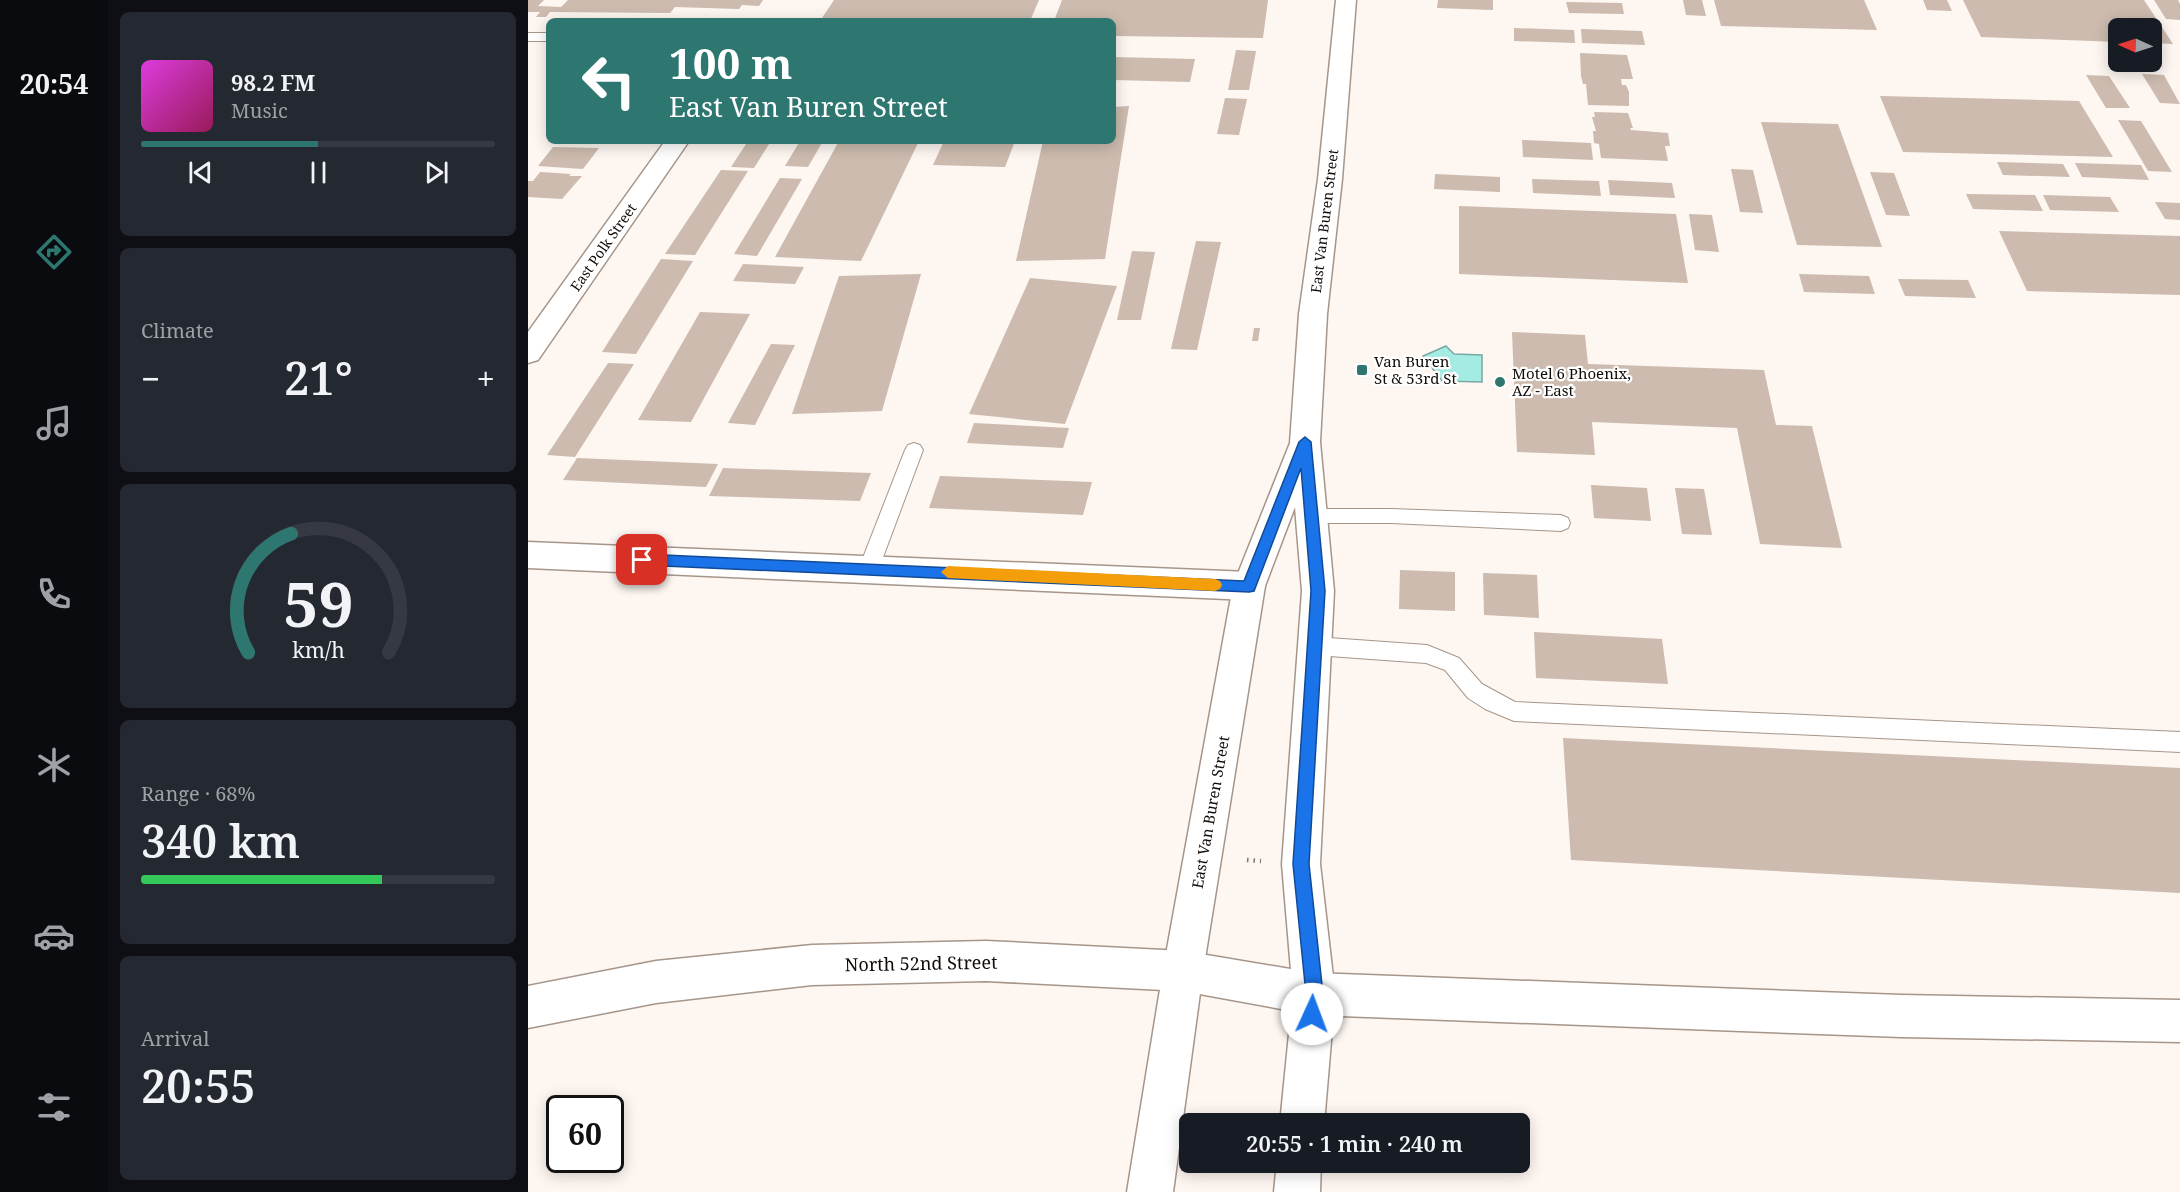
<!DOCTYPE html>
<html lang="en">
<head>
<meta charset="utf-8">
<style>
	:root { --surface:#171b24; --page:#242831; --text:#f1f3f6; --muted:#9ea1a6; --line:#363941; --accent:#2e7771 }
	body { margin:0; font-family:"Noto Serif",serif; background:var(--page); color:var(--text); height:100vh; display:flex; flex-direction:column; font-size:22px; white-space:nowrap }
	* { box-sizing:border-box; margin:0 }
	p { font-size:20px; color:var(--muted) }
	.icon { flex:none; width:33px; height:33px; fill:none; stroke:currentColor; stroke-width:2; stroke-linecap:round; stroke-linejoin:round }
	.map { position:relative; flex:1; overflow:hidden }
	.drawer { display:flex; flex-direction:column; gap:12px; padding:12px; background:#0d0f14; width:420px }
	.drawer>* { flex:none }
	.top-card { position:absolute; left:18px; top:18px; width:570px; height:126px; border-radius:9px; box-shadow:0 3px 15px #0003; background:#2e7771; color:#fff; overflow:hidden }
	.needle { width:39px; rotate:273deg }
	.controls { position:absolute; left:1580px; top:18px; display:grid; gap:12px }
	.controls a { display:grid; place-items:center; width:54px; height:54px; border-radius:9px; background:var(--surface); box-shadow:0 3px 15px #0003; font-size:30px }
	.speed { position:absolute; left:18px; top:1095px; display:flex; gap:12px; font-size:30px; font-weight:700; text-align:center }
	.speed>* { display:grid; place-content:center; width:78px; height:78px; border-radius:50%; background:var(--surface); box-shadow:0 3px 15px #0003; line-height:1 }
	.speed .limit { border:3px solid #111; border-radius:9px; background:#fff; color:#111 }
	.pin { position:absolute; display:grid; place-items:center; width:51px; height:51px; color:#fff; margin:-26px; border-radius:12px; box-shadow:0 3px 9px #0006 }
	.me { position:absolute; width:66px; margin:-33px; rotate:2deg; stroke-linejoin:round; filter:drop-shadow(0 0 4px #0008) }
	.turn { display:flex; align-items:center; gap:21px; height:126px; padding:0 24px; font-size:27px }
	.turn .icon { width:78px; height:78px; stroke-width:2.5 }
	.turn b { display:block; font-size:42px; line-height:51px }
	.big { font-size:45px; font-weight:600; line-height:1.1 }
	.drawer .card { flex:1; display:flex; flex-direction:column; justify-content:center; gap:9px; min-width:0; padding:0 21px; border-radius:9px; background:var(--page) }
	.drawer .dial { align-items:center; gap:0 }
	.dial svg { height:156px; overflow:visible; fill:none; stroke:var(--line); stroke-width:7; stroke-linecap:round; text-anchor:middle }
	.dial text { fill:var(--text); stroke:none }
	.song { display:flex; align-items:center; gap:18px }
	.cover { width:72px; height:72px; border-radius:9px; background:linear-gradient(135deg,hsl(300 70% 55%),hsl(330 70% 35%)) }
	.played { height:6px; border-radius:3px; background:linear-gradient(90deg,var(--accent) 50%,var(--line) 50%) }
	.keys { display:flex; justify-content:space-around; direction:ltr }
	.heat { display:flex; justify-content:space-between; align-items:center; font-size:33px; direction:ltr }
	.charge { height:9px; border-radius:4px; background:linear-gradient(90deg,#34c759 68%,var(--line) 0) }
	.trip { position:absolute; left:651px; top:1113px; width:351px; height:60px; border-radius:9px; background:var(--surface); box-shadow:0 3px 15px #0003; font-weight:600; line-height:60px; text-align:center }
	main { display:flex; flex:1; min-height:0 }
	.tab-bar { display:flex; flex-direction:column; width:108px; justify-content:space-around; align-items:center; background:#090b0e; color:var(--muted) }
	.tab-bar .icon { width:42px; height:42px }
	.tab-bar .selected { color:var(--accent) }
	.tab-bar b { font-size:27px; color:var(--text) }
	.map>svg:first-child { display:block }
</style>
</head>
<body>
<main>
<nav class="tab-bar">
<b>20:54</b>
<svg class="icon selected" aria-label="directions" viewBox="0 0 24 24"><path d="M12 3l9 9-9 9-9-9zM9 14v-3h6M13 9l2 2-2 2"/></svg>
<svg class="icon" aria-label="music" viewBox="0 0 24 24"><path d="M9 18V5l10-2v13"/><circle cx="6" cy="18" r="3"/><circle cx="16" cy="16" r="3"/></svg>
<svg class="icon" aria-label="phone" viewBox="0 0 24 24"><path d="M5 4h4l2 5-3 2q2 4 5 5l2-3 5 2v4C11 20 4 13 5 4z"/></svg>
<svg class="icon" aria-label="climate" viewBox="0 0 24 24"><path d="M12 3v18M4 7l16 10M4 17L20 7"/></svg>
<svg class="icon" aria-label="car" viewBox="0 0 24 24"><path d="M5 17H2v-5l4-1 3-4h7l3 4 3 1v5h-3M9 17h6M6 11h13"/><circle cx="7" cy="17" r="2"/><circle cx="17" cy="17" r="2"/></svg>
<svg class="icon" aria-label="filters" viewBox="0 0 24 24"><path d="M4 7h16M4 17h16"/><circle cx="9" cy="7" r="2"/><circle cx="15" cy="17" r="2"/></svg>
</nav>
<section class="drawer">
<div class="card">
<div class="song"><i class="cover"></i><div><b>98.2 FM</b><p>Music</p></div></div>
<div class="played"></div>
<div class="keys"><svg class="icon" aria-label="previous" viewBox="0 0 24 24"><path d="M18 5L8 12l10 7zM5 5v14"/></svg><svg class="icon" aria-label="pause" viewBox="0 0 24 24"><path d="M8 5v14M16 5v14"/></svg><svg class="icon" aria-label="next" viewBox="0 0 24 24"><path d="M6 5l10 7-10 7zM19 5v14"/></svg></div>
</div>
<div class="card"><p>Climate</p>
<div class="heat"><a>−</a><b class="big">21°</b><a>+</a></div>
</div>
<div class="card dial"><svg viewBox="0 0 100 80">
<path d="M14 69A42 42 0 1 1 86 69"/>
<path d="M14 69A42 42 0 0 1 36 8" stroke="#2e7771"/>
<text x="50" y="56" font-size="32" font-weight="700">59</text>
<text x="50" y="72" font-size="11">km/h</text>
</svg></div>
<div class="card"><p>Range · 68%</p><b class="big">340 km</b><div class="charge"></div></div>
<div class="card"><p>Arrival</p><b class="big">20:55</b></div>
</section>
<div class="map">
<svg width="1652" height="1192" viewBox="0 0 1652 1192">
	<rect width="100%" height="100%" fill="#fdf6f1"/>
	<path fill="#a4ebe4" stroke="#78a8a2" stroke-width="1.5" d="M918,346L926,354L954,355V382L914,381L895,356Z"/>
	<path fill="#ccbbae" d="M0,0H16L10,6L33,7L40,0H235L231,6L214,5L211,9L147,7L142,13L22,12L18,17H8L12,12H0Z
		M306,0H511L502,21H292Z
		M534,0H740L735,38L585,36V21H526Z
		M910,0H965V10L909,8Z
		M1155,0H1174L1178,16L1158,15Z
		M1186,0H1336L1349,30L1193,26Z
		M1395,0H1419L1424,11L1399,10Z
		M1435,0H1616L1645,44L1623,43V28H1590V42L1453,37Z
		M1626,0H1650L1652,4V20L1638,19Z
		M1038,2L1094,3L1096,14L1041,13Z
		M986,28L1046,30L1047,43L986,41Z
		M1053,29L1114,31L1117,45L1054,43Z
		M708,50L728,51L721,90H700Z
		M1052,53L1099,55L1105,79H1093L1094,85H1098L1101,92V106L1060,105L1058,84H1055L1053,76Z
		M585,57L667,59L662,82L585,80Z
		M1614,74L1636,75L1652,104L1632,103Z
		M1558,75L1581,76L1602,108H1578Z
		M1352,96L1551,101L1585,157L1375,152Z
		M697,98L719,99L711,135L689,134Z
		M601,106L577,259L488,261L515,141H585V107Z
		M1066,112L1100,113L1105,128H1102L1103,130L1140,133L1142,146H1137L1140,161L1073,158L1071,144L1066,143L1065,131H1068L1064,117H1067Z
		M1590,120L1613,121L1644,172L1620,171Z
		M1233,122L1310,124L1354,247L1269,245Z
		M994,140L1063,143L1065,160L995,157Z
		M220,141H243L226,168L203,167Z
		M272,141H295L280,167L257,166Z
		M311,141H391L333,261L247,257Z
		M416,141H487L477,167L405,165Z
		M25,147L71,148L55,169L10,166Z
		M1469,162L1535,164L1542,177L1475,175Z
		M1547,163L1613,165L1621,180L1554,177Z
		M1203,169L1225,170L1235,213L1212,212Z
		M193,170L220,171L167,255L137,254Z
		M12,172L43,174L41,176H54L34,199L0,197V181H5Z
		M1342,172L1366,173L1382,216L1358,215Z
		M907,174L972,177V192L906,189Z
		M252,178L274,179L229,256L206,254Z
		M1004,179L1071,181L1073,196L1005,193Z
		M1080,180L1144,183L1147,198L1082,195Z
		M1438,194L1507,195L1515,211L1445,209Z
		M1515,195L1582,197L1591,212L1522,210Z
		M1627,202L1652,203V220L1637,219Z
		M931,206L1148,214L1160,283L931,274Z
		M1161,214L1184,215L1191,252L1167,250Z
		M1471,231L1652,236V295L1499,291Z
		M668,241L693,242L669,350L643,349Z
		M604,251L627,252L613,320H589Z
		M133,259L165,261L108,354L74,352Z
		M215,264L276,267L267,284L205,281Z
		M393,274L354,411L264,414L311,276Z
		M1271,274L1341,276L1347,294L1276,292Z
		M502,278L589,286L537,424L441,414Z
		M1370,279L1440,280L1448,298L1377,296Z
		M172,312L222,314L163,422L110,420Z
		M726,328H732L730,341H724Z
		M984,332L1057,335L1060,364L1236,370L1248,425L1284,426L1314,548L1232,544L1209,428L1064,422L1067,455L989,452Z
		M243,344L267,345L227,425L200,423Z
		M80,363L106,364L47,457L19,455Z
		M446,423L541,428L535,448L439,443Z
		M49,458L190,464L178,487L35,480Z
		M195,468L343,473L332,501L181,496Z
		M412,476L564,482L555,515L401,508Z
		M1063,485L1119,488L1123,521L1066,518Z
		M1147,488L1176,489L1184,535L1154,534Z
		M872,570L927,572V611L871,609Z
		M955,573L1009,575L1011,618L956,615Z
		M1006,632L1134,639L1140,684L1008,678Z
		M1035,738L1652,768V893L1043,860Z"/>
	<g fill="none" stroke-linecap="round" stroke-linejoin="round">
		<defs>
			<path id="lane" d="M0,33H21V41H0Z
				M386,443L392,445L395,450L351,568L348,574L341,576L334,574L331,568L377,450L380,445Z
				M783,509H863L1033,515L1040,518L1042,523L1040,528L1033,531L863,523H783L776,521L774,516L776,511Z
				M787,637L899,645L931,658L954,684L987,702L1652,732V752L986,721L957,709L940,698L917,670L898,663L787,655L780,652L777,646L780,640Z"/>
			<path id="street" d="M137,141H161L10,360L0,363V332Z
				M0,542L721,572L733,576L737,586L733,596L721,600L0,568Z"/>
			<path id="secondary" d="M458,941L655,951L786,973L801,979L807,994L801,1009L786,1015L655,991L458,981L284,985L128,1003L0,1028V986L128,961L284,945Z"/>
			<path id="primary" d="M808,0H828L814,179L799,314L792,442L806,591L792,864L807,994L796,1124H752L765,994L754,864L774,591L767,507L737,586L675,971L645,1192H599L635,971L705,586L762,443L771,314L790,179Z
				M749,1162H793L792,1192H746Z"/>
			<path id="highway" d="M786,973L1373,995L1652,1000V1042L1373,1037L786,1015L771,1009L765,994L771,979Z"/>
		</defs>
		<use href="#lane" stroke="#a69589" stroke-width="2"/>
		<use href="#street" stroke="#a69589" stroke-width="3"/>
		<use href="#secondary" stroke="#a69589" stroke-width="3"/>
		<use href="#primary" stroke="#a69589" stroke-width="3"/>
		<use href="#highway" stroke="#a69589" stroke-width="3"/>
		<path stroke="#7b7570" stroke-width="4.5" stroke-dasharray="1.5 5" stroke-linecap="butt" d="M719,860L733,861"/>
		<use href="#lane" fill="#fff" fill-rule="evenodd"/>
		<use href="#street" fill="#fff" fill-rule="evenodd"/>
		<use href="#secondary" fill="#fff" fill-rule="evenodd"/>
		<use href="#primary" fill="#fff" fill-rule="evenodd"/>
		<use href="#highway" fill="#fff" fill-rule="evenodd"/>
	</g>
	<path fill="#1a73e8" stroke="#114b97" stroke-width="1.5" d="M777,437L783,442L797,591L781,864L795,994L790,1020L784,1023L778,1020L776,1014L778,994L765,864L783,591L773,468L728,586L726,591L721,592L114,565L107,560L114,554L716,581L771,442Z"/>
	<path fill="#f59e0b" d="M420,566L687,579L692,581L694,585L692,589L687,591L420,578L413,572Z"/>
	<g fill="#2e7771" stroke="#fff" stroke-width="2">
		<rect x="828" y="364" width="12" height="12" rx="3"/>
		<circle cx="972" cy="382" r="6"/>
	</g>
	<g text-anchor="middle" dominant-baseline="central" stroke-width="4.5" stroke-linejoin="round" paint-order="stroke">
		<g font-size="14" fill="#110b07" stroke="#fff">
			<text transform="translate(796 221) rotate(-83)">East Van Buren Street</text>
			<text transform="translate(75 247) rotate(-55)">East Polk Street</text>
		</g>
		<g font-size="15" fill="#110b07" stroke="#fff" text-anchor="start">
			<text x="846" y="361">Van Buren<tspan x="846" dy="17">St &amp; 53rd St</tspan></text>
			<text x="984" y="373">Motel 6 Phoenix,<tspan x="984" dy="17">AZ - East</tspan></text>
		</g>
		<g font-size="15" fill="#110b07" stroke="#fff">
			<text transform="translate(682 812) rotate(-80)">East Van Buren Street</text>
		</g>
		<g font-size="18" fill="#110b07" stroke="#fff">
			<text transform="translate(393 963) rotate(-1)">North 52nd Street</text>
		</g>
	</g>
</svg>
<div class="controls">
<a><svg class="needle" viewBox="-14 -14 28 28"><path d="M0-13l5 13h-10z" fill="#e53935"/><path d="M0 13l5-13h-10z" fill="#9ea1a6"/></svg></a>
</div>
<div class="speed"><div class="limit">60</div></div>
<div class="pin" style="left:114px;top:560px;background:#d93025"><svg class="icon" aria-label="arrive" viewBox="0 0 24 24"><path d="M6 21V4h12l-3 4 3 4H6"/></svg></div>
<svg class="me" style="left:784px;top:1014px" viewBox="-20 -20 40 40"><circle r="19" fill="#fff"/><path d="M0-13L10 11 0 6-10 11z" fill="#1a73e8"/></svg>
<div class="trip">20:55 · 1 min · 240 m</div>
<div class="top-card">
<div class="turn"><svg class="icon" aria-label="left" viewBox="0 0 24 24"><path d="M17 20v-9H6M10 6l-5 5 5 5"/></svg><div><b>100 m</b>East Van Buren Street</div></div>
</div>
</div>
</main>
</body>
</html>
